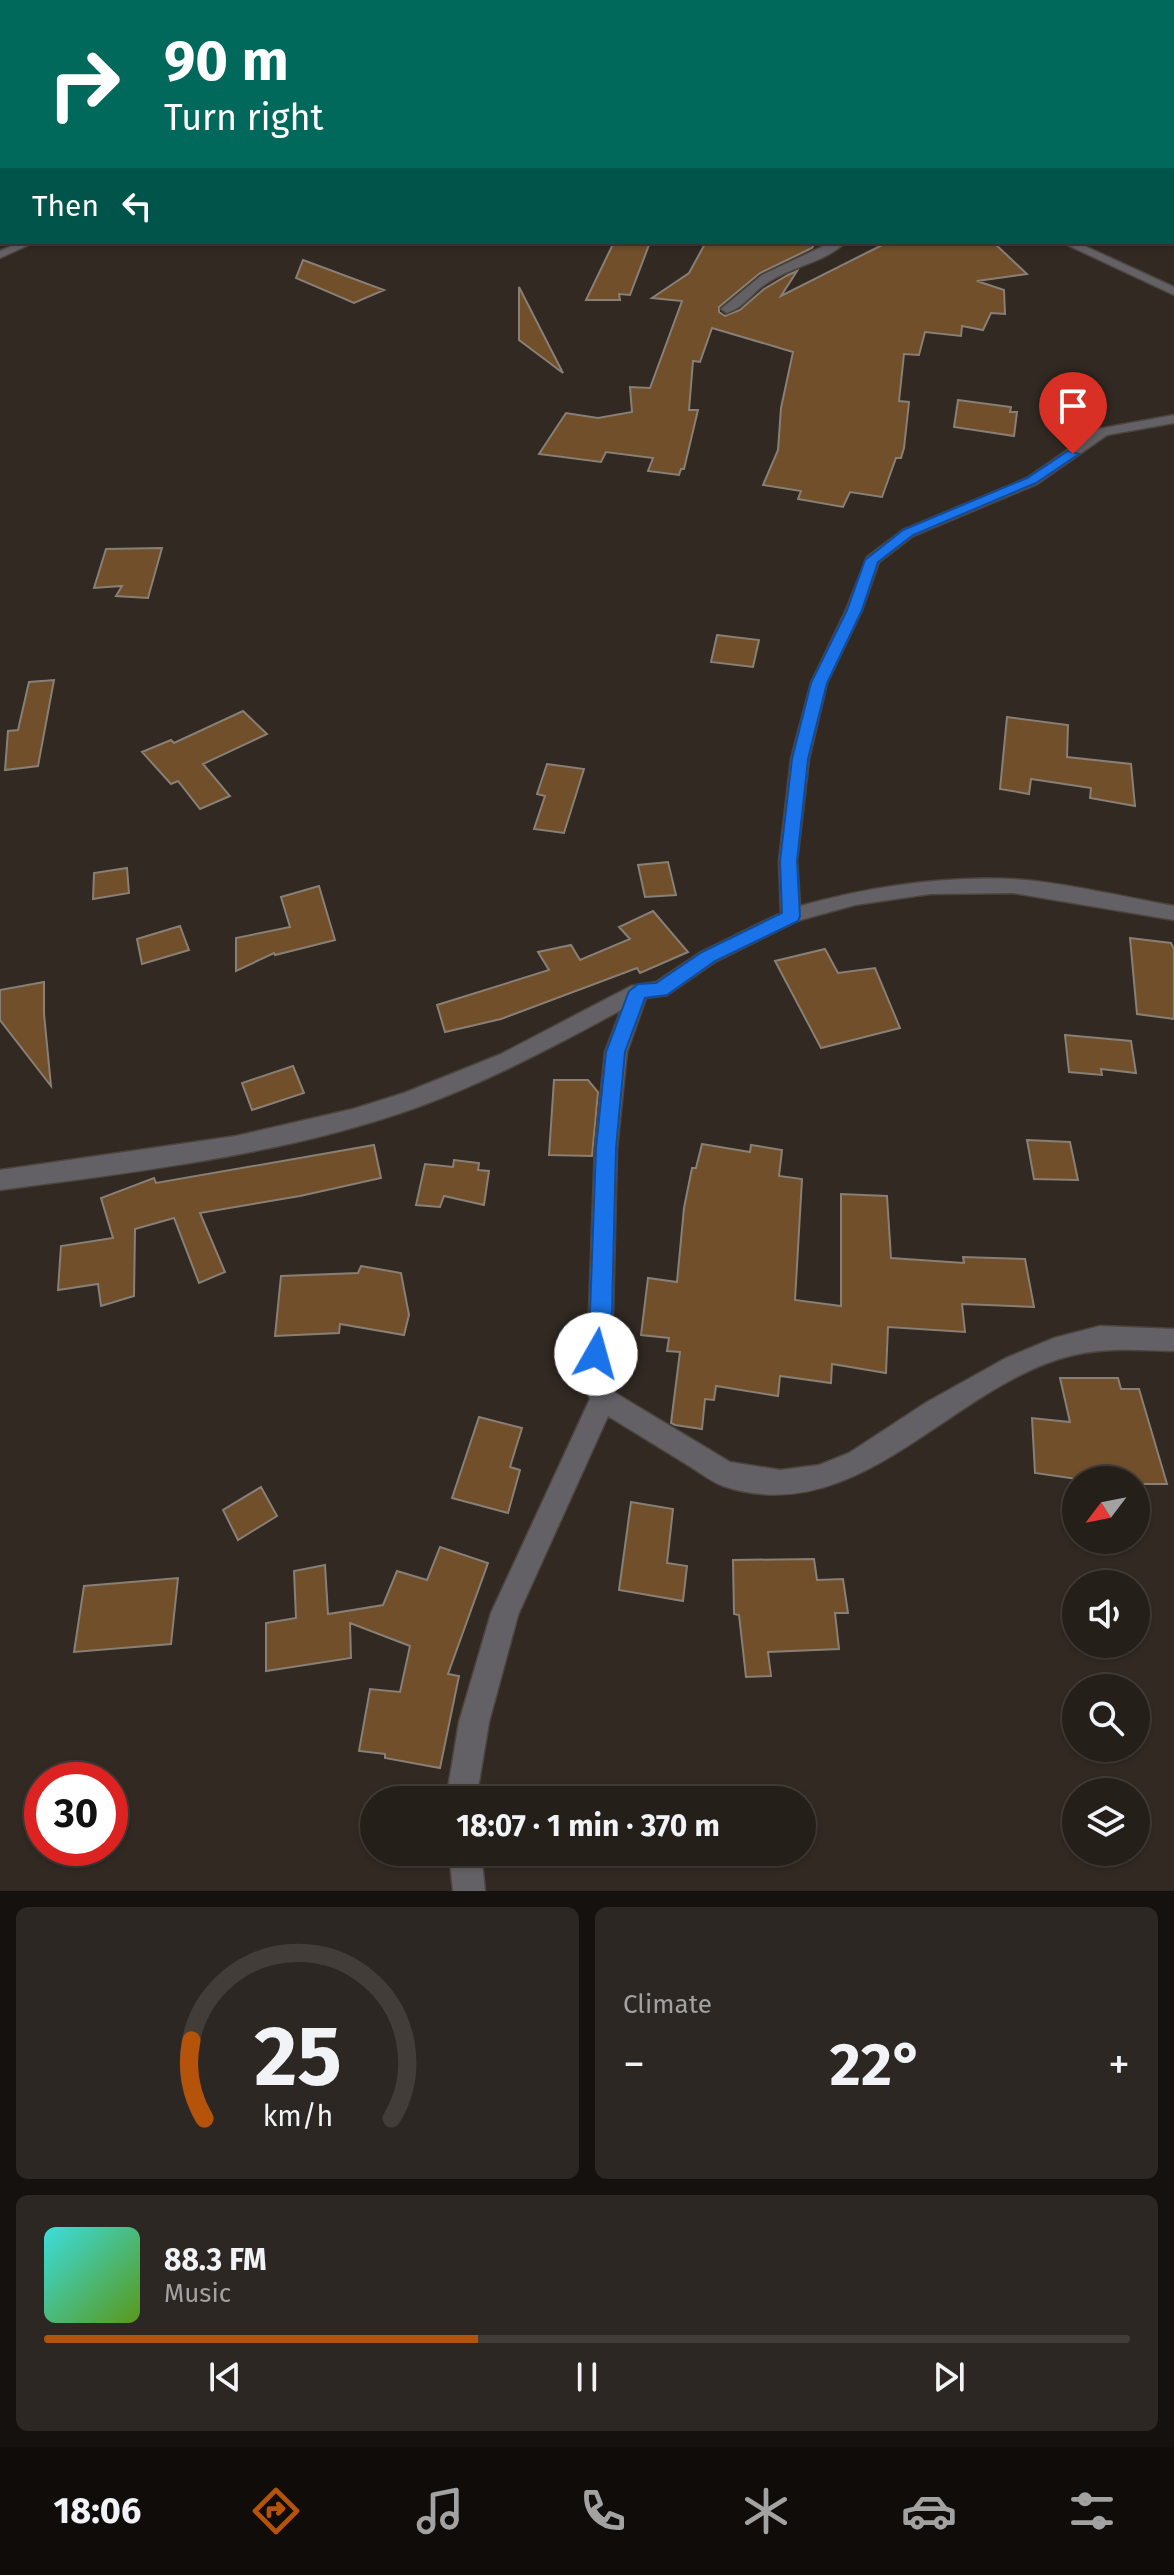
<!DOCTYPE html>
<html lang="en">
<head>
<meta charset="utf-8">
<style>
	:root { --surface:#251f1a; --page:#2d2723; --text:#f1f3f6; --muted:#a3a2a2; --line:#423d39; --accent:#b45309 }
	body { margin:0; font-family:"Fira Sans",sans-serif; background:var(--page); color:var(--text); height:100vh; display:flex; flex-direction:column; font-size:30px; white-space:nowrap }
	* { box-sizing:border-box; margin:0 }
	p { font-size:26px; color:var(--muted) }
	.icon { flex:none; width:44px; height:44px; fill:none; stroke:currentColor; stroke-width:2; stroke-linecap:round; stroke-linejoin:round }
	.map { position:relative; height:1891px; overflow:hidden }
	.details { display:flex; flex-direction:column; gap:16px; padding:16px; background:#14110e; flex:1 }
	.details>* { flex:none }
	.top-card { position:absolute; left:0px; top:0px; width:1174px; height:244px; box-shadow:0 2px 6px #0004,0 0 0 2px var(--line); background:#00695c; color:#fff; overflow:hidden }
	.needle { width:52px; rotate:238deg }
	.fabs { position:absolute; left:1062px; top:1466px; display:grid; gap:16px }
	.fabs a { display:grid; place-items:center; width:88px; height:88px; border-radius:50%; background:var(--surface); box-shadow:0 2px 6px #0004,0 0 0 2px var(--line); font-size:40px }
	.speed { position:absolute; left:24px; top:1762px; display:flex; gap:16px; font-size:40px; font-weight:700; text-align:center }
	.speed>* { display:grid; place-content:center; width:104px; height:104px; border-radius:50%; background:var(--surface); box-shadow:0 2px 6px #0004,0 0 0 2px var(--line); line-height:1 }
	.speed .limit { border:12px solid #d22; background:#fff; color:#111 }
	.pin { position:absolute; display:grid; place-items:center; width:68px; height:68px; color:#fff; margin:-82px -34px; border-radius:50% 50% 50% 0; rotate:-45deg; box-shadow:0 0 8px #0007 }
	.pin .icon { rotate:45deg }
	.me { position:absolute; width:88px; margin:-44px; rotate:7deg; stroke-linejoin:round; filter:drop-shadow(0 0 6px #0008) }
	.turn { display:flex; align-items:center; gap:28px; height:168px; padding:0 32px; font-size:36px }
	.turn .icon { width:104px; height:104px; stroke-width:2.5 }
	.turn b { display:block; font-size:56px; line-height:68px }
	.then { display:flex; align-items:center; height:76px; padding:0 32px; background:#0003; gap:16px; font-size:30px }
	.big { font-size:60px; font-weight:700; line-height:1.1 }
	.details .widget { flex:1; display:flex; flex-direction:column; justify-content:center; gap:12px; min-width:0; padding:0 28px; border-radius:12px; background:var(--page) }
	.details .dial { align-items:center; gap:0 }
	.dial svg { height:208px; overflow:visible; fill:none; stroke:var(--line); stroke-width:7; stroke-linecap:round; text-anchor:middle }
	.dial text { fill:var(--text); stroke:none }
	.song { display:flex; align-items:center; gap:24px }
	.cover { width:96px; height:96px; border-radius:12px; background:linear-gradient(135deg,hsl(180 70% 55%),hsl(90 70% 35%)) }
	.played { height:8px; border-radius:4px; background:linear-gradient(90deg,var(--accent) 40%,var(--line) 40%) }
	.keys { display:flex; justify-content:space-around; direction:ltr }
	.heat { display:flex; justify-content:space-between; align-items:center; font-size:44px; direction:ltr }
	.details .tiles { flex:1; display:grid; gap:16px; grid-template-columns:1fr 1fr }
	.widget:last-child { grid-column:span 2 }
	.trip { position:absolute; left:360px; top:1786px; width:456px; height:80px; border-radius:40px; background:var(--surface); box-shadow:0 2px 6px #0004,0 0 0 2px var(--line); font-weight:700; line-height:80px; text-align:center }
	.menu { display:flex; height:128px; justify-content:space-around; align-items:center; background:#0f0c0a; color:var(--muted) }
	.menu .icon { width:56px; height:56px }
	.menu .active { color:var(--accent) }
	.menu b { font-size:36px; color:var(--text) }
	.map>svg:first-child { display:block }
</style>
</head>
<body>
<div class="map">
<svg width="1174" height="1891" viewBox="0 0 1174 1891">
	<rect width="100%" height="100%" fill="#312922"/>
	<path fill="#704f2a" stroke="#887f76" stroke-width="2" d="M614,242L649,245L630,295L619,294L620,300H586Z
		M706,242H816L812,248L760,273L719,307V312L725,316L740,310L764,289L788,275L797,271L781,296L888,242H993L1027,274L977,281L1004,290L1005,314L991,313L983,330L962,326L961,336L925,332L919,355L904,354L899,401L909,402L904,448L901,458H896L882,497L850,492L843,507L798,499L801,491L763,485L778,450L781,408L793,352L712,328L700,362L693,361L689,410H698L684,469H681L679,475L648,471L653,458L606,452L601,462L539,454L566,413L598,418L632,412L630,387L650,388L682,301L652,298L689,273Z
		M303,260L384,290L354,303L296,278Z
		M519,287L563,373L519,340Z
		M958,400L1011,407L1010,412H1017L1014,436L954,427Z
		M162,548L148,598L116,596L122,586L94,588L106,549Z
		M717,635L759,640L753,667L711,662Z
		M54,680L38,766L5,770L8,731L18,730L29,682Z
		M243,711L267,734L203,764L230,796L200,809L178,781L171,784L142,752L171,740L174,743Z
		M1007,717L1068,725L1067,757L1131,764L1135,806L1090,798L1091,788L1031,779L1029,794L1000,789Z
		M547,764L584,769L564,833L534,829L545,796L537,794Z
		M668,862L676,895L645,897L638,865Z
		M127,868L129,893L93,899L94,873Z
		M319,886L335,940L275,955L274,953L236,971V938L290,927L281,897Z
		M653,911L688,952L640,973L637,968L501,1019L445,1032L437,1005L549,970L538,952L571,945L580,960L630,939L619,927Z
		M180,926L189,950L142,964L137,939Z
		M1130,938L1171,943L1174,949V1019L1137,1014Z
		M825,949L838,973L875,968L900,1028L821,1048L775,961Z
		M44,982V1014L51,1086L0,1020V990Z
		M1065,1035L1131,1041L1136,1073L1101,1069L1102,1075L1069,1072Z
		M293,1066L304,1093L252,1110L242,1083Z
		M554,1080H588L598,1092L592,1156L549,1155Z
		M1027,1140L1070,1142L1078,1180L1034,1179Z
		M702,1144L750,1152L751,1145L782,1150L779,1176L802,1179L795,1300L841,1306V1194L887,1196L891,1258L964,1263L963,1257L1025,1259L1034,1307L962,1304L965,1332L888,1327L886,1373L832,1364L831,1383L780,1376L778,1396L716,1386L714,1400L705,1399L702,1429L675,1425L671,1423L680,1352L667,1351L669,1338L641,1335L648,1278L677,1282L684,1208L692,1168H696Z
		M374,1145L381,1178L300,1196L200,1213L225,1272L199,1283L174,1218L135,1229L134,1296L101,1306L98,1284L58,1290L61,1246L113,1238L101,1198L154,1178L156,1183Z
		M454,1160L479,1163L478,1170L489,1171L484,1205L444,1196L440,1207L416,1205L425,1164L453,1167Z
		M361,1266L401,1273L409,1315L404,1335L340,1324L339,1333L275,1336L281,1276L358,1273Z
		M1060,1378H1118L1121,1389H1139L1167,1484H1136V1480H1084L1035,1473L1032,1418L1070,1422Z
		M479,1417L522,1428L510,1467L520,1470L508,1513L452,1498Z
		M261,1487L277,1516L238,1540L223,1510Z
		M631,1502L673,1509L667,1563L687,1566L683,1601L619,1590Z
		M440,1547L488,1563L448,1674L459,1676L440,1768L385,1758V1754L359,1751L370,1689L400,1692L410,1646L350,1623L351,1658L266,1671V1623L296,1618L294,1571L325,1565L328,1614L383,1605L397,1571L427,1580Z
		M814,1559L817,1580L843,1579L848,1613H835L839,1649L768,1652L771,1676L746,1677L739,1615L734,1614L733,1560Z
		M178,1578L171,1644L74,1652L84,1586Z"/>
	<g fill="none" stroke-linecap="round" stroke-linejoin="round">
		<defs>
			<path id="minor" d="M270,0H293L295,2H272Z
				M623,0H635L636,2H624Z
				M0,185H2V191H0Z
				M20,242H35L0,258V251Z
				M832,242H846C824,263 792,266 767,283C752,292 745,307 727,313L721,309L762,275Z
				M1061,242H1076L1174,287V295Z
				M1174,415V423L1107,435L1037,484L913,536L879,562L862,610L827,683L809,759L797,861L800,906C869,887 939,876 1011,879C1062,882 1123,897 1174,906V920L1013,893L930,894L855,905L797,921L715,962L667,995L646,998L627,1052L617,1148L613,1312L606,1375L612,1391L730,1462L780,1470L819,1465L849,1453L927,1402L1006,1358L1054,1338L1100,1326L1174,1329V1351C1133,1350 1100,1346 1059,1359C945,1395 854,1530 723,1486C710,1481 698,1471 686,1464C660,1448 634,1432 608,1416L518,1615L489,1722L476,1800H446L459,1722L491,1613L590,1399L580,1375L589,1312L595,1148L605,1052L621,1010C555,1046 489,1081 418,1107C284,1155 140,1171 0,1190V1170L236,1136L353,1109L404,1093L501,1054L631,986L656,982L701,952L781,913L779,861L791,759L811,683L846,610L867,557L903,530L1027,478L1098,429Z
				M449,1852H481L485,1891H453Z"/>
		</defs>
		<use href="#minor" stroke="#4c453e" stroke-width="3"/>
		<use href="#minor" fill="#636166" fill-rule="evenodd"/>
	</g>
	<path fill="#1a73e8" stroke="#114b97" stroke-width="2" d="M1068,451L1079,454L1036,483L913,535L878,562L862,610L827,683L808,759L797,861L800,916L798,921L715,961L667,995L645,998L625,1052L616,1148L612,1312L604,1362L596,1365L588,1362L584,1354L590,1312L596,1148L606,1052L629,991L638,984L656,983L702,952L782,913L780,861L792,759L811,683L847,610L865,560L903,530L1027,478Z"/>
</svg>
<div class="fabs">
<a><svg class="needle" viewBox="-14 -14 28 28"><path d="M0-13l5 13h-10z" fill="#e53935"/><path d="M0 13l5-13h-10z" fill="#a3a2a2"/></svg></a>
<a><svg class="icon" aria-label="sound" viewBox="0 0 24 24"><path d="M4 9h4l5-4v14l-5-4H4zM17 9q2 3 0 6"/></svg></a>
<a><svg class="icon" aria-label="search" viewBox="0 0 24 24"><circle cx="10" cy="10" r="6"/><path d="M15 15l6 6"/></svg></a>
<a><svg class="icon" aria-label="layers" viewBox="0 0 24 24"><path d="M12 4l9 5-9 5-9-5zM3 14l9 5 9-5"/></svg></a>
</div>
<div class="speed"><div class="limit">30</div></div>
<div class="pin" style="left:1073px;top:454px;background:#d93025"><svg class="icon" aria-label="arrive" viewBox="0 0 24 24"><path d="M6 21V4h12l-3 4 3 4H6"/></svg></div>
<svg class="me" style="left:596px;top:1354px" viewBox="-20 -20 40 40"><circle r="19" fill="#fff"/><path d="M0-13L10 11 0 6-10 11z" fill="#1a73e8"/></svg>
<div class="trip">18:07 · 1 min · 370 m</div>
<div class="top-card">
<div class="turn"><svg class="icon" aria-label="right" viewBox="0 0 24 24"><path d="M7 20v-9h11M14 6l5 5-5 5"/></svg><div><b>90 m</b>Turn right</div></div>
<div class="then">Then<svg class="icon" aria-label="left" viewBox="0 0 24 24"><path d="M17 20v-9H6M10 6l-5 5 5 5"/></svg></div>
</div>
</div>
<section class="details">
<div class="tiles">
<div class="widget dial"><svg viewBox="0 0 100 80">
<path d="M14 69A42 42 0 1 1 86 69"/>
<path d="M14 69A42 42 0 0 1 9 39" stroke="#b45309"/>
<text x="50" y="56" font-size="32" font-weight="700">25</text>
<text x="50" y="72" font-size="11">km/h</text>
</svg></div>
<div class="widget"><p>Climate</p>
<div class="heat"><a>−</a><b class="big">22°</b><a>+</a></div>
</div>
<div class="widget">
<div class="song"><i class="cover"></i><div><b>88.3 FM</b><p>Music</p></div></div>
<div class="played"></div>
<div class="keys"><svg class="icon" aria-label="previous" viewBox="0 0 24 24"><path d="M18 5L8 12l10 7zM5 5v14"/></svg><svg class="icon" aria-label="pause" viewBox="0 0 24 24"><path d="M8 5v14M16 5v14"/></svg><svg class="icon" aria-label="next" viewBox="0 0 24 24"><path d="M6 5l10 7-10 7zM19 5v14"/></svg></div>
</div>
</div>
</section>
<nav class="menu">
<b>18:06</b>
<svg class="icon active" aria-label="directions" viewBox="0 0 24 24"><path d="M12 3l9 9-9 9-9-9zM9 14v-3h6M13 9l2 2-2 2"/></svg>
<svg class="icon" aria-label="music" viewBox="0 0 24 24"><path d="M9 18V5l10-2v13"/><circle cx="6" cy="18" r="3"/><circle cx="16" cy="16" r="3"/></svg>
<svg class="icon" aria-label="phone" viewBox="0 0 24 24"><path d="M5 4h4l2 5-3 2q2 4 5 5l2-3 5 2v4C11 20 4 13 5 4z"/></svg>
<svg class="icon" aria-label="climate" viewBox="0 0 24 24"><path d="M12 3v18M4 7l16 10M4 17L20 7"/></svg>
<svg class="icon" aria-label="car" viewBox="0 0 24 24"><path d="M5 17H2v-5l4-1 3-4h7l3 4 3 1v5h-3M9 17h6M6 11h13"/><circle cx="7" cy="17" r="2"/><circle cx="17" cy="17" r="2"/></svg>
<svg class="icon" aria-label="filters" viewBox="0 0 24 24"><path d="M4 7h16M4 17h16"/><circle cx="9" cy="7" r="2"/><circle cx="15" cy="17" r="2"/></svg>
</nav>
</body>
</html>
